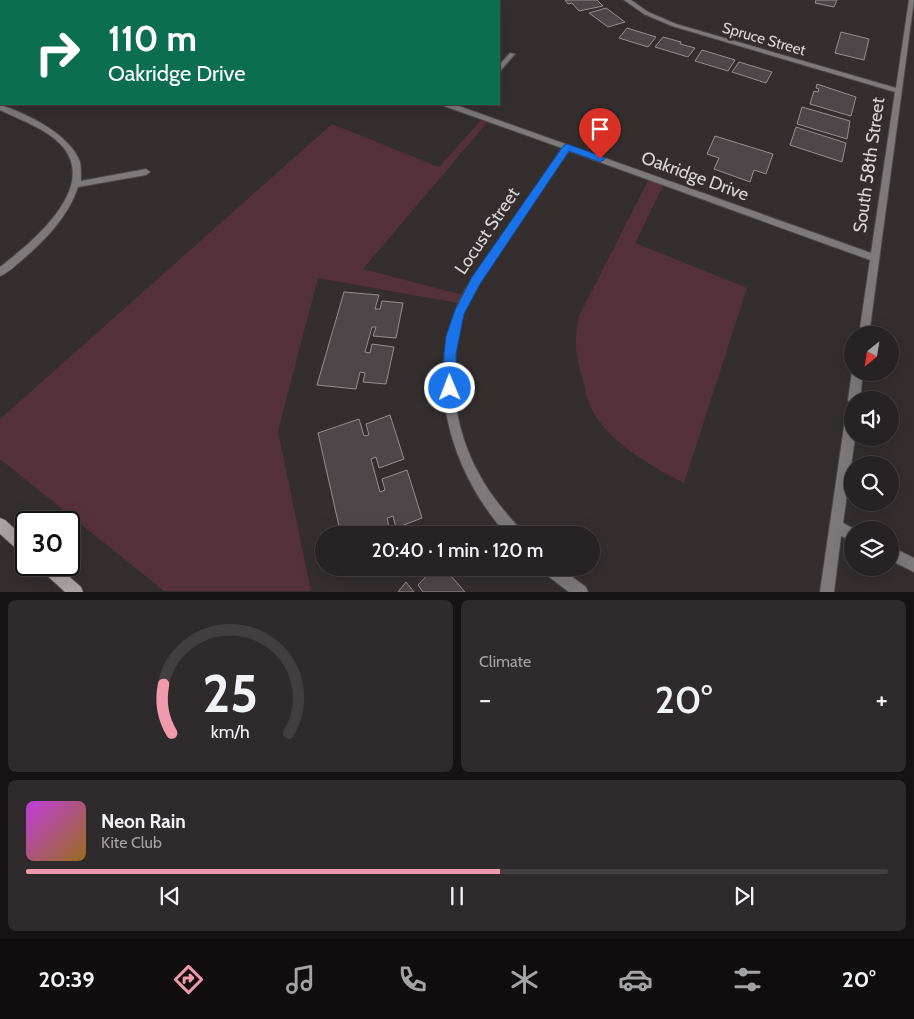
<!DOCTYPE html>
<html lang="en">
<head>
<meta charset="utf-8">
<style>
	:root { --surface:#272223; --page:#2f2a2b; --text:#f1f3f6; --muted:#a4a4a6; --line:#433f41; --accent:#f29aad }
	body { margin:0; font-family:Cabin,sans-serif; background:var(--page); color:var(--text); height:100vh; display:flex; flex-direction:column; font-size:19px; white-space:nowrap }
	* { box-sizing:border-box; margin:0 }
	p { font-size:16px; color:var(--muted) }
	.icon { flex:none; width:28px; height:28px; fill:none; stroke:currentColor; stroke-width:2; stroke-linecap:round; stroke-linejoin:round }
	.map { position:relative; height:592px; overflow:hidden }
	.drawer { display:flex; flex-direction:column; gap:8px; padding:8px; background:#151313; flex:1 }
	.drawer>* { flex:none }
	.hud { position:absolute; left:0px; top:0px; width:500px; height:105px; box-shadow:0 5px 20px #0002,0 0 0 1px var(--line); background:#0b6e4f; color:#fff; overflow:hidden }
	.needle { width:32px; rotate:210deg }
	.tools { position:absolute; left:844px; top:326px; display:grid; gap:10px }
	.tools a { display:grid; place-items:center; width:55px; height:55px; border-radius:50%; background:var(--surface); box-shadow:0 5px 20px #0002,0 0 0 1px var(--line); font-size:25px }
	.speed { position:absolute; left:15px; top:511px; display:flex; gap:10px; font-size:25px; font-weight:700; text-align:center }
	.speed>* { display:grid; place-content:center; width:65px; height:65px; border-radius:50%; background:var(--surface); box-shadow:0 5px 20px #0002,0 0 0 1px var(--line); line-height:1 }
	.speed .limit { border:2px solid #111; border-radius:8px; background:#fff; color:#111 }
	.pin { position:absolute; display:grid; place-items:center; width:42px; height:42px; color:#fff; margin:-51px -21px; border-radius:50% 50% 50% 0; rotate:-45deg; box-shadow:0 0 5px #0007 }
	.pin .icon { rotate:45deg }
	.me { position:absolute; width:55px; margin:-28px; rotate:359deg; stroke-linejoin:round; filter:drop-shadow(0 0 4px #0008) }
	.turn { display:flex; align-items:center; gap:18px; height:105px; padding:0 25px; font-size:22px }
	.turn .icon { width:65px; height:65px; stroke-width:2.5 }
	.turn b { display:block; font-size:35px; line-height:42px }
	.big { font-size:38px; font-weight:600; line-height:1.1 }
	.drawer .tile { flex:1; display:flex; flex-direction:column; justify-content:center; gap:8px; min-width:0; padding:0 18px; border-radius:8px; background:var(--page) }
	.drawer .dial { align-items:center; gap:0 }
	.dial svg { height:130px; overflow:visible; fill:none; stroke:var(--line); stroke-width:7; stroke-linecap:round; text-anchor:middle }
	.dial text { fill:var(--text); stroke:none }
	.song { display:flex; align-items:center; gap:15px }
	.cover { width:60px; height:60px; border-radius:8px; background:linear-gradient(135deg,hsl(290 70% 55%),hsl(40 70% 35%)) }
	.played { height:5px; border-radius:2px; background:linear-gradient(90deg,var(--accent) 55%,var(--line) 55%) }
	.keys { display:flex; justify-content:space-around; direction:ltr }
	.heat { display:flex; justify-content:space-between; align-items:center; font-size:28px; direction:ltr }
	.drawer .tiles { flex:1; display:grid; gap:8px; grid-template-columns:1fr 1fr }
	.tile:last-child { grid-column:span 2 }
	.trip { position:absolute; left:315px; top:526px; width:285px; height:50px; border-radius:25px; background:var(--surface); box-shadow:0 5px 20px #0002,0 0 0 1px var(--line); font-weight:600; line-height:50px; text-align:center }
	.tab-bar { display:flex; height:80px; justify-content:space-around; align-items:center; background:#100e0e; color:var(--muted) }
	.tab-bar .icon { width:35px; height:35px }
	.tab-bar .active { color:var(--accent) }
	.tab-bar b { font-size:22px; color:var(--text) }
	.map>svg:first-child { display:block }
</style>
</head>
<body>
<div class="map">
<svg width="914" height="592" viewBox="0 0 914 592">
	<rect width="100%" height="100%" fill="#342e2f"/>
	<path fill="#553139" d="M484,117L490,119L363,269L467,296L463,304L318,278L278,431L311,591H164L0,459V419L332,124L439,167Z
		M650,177L665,182L635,243L747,288L684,483C652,467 606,441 590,406C587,398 585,389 583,380C575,355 574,342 579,316Z"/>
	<path fill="#4e4749" stroke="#968e8f" d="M565,0H597L603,6L579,11L572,3L568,4Z
		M816,0H837L834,7L815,3Z
		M606,8L625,22L608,27L589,13Z
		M627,28L656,37L648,47L619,38Z
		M841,32L869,39L864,60L835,53Z
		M663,37L681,42L680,44L695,48L688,57L655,47Z
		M702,50L735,60L728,71L695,61Z
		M739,62L772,72L766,83L732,72Z
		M817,84L856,97L851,116L810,104L814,91L818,92L819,89L816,88Z
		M802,107L850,121L847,139L797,124Z
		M796,127L846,143L842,162L790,145Z
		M715,136L773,154L766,174L754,170L750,182L714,169L719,158L707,154Z
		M344,292L379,295L375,309H380L382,301L403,303L396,338L373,336L376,327H372L365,352L370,353L372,344L394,347L386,384L363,382L365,373L360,372L356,389L317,385Z
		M390,415L404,459L379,468L376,457L371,459L380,492L385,490L382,479L407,470L422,518L396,528L393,516L387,518L391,535H341L318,433L359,419L364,436L369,435L366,424Z
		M434,568H444L465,592H423L418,585Z
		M406,582L414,592H398Z"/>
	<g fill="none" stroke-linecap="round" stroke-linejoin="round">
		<defs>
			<path id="minor" d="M224,0H230L231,1H225Z
				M624,0H631L648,12L676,24L896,88L909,0H914L869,335H859L870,260L569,151C547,182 526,214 505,245C491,266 475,287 465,310C444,360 453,426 478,472C489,494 505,512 521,530L523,535H507C448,468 421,373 465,290L562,148L444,106L443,104H453L871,253L895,92L672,26L644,14Z
				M510,53L515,54L501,70L499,71V65Z
				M0,105C26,113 70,134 80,162C81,167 81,175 81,181L146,169L150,172L146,175L78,187C68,217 45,240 22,260C15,266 8,273 0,276V267C30,244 98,189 63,147C48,129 20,120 0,110Z
				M852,372H863L860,400H852V405L850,404L848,400Z
				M852,407V438H855L843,523L856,530H852V541L841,536L834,592H820L846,413L848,409Z
				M890,546L914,558V572L890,560Z
				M542,568H560L586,587L588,592H569L544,573Z"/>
			<path id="secondary" d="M0,518L5,520L26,539V555L21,553L0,534Z
				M39,565H56L81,587L83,592H65L41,570Z"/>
		</defs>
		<use href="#minor" stroke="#4f494a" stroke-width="2"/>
		<use href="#secondary" stroke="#4f494a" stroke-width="2"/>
		<use href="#minor" fill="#7e7a7b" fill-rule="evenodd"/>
		<use href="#secondary" fill="#aaa4a5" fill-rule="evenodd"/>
	</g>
	<path fill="#1a73e8" stroke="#114b97" d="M567,144L604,157L605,159L600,162L569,151L480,284L464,314L456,354L457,388L455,392L450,394L446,392L444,388V354L446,336L455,310L472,277L564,145Z"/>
	<g text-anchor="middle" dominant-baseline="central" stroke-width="5" stroke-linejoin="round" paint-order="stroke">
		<g font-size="15" fill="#dbd7d7" stroke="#342e2f">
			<text transform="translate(764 39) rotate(16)">Spruce Street</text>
		</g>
		<g font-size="18" fill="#dbd7d7" stroke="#342e2f">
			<text transform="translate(869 165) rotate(-82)">South 58th Street</text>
			<text transform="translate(695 176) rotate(20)">Oakridge Drive</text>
			<text transform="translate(487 231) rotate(-56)">Locust Street</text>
		</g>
	</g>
</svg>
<div class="tools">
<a><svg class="needle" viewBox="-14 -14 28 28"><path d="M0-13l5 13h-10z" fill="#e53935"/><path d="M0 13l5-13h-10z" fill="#a4a4a6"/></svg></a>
<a><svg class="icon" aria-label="sound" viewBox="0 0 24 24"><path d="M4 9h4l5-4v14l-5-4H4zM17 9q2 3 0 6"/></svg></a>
<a><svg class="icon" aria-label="search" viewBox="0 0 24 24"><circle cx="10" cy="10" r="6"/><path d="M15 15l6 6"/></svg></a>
<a><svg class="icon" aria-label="layers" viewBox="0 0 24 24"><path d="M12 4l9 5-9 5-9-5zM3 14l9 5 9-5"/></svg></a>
</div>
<div class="speed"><div class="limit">30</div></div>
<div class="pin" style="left:600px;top:159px;background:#d93025"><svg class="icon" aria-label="arrive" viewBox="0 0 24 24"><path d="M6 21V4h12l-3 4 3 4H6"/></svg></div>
<svg class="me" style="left:450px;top:388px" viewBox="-20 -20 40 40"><circle r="17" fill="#1a73e8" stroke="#fff" stroke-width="3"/><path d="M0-11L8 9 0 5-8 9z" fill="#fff"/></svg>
<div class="trip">20:40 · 1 min · 120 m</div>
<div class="hud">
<div class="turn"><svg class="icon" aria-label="right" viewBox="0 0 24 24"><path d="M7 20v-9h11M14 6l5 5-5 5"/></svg><div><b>110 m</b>Oakridge Drive</div></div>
</div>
</div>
<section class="drawer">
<div class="tiles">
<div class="tile dial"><svg viewBox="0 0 100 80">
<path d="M14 69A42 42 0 1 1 86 69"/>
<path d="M14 69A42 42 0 0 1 9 39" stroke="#f29aad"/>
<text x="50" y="56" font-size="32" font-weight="700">25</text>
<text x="50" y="72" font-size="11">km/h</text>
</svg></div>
<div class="tile"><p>Climate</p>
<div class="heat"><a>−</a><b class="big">20°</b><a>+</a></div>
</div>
<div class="tile">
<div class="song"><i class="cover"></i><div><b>Neon Rain</b><p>Kite Club</p></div></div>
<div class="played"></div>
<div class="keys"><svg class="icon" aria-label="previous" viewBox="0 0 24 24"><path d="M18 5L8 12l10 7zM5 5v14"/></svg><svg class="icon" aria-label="pause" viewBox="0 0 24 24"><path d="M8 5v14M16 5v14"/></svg><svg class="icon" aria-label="next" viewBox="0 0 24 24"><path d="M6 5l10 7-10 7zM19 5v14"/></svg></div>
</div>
</div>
</section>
<nav class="tab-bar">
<b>20:39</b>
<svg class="icon active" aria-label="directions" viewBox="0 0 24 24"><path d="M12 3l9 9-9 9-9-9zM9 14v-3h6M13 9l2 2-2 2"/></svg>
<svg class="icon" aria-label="music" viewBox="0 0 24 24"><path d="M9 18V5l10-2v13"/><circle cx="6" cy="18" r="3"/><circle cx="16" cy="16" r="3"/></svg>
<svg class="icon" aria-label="phone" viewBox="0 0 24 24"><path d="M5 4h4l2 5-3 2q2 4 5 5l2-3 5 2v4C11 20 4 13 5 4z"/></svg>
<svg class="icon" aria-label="climate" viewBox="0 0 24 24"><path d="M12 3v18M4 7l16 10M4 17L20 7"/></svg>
<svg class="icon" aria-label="car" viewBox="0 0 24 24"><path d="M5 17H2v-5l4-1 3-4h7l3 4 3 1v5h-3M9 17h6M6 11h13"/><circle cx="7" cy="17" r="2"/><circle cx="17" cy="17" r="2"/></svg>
<svg class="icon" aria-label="filters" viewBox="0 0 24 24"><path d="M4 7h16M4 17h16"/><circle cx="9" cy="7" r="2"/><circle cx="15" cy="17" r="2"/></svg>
<b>20°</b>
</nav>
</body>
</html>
